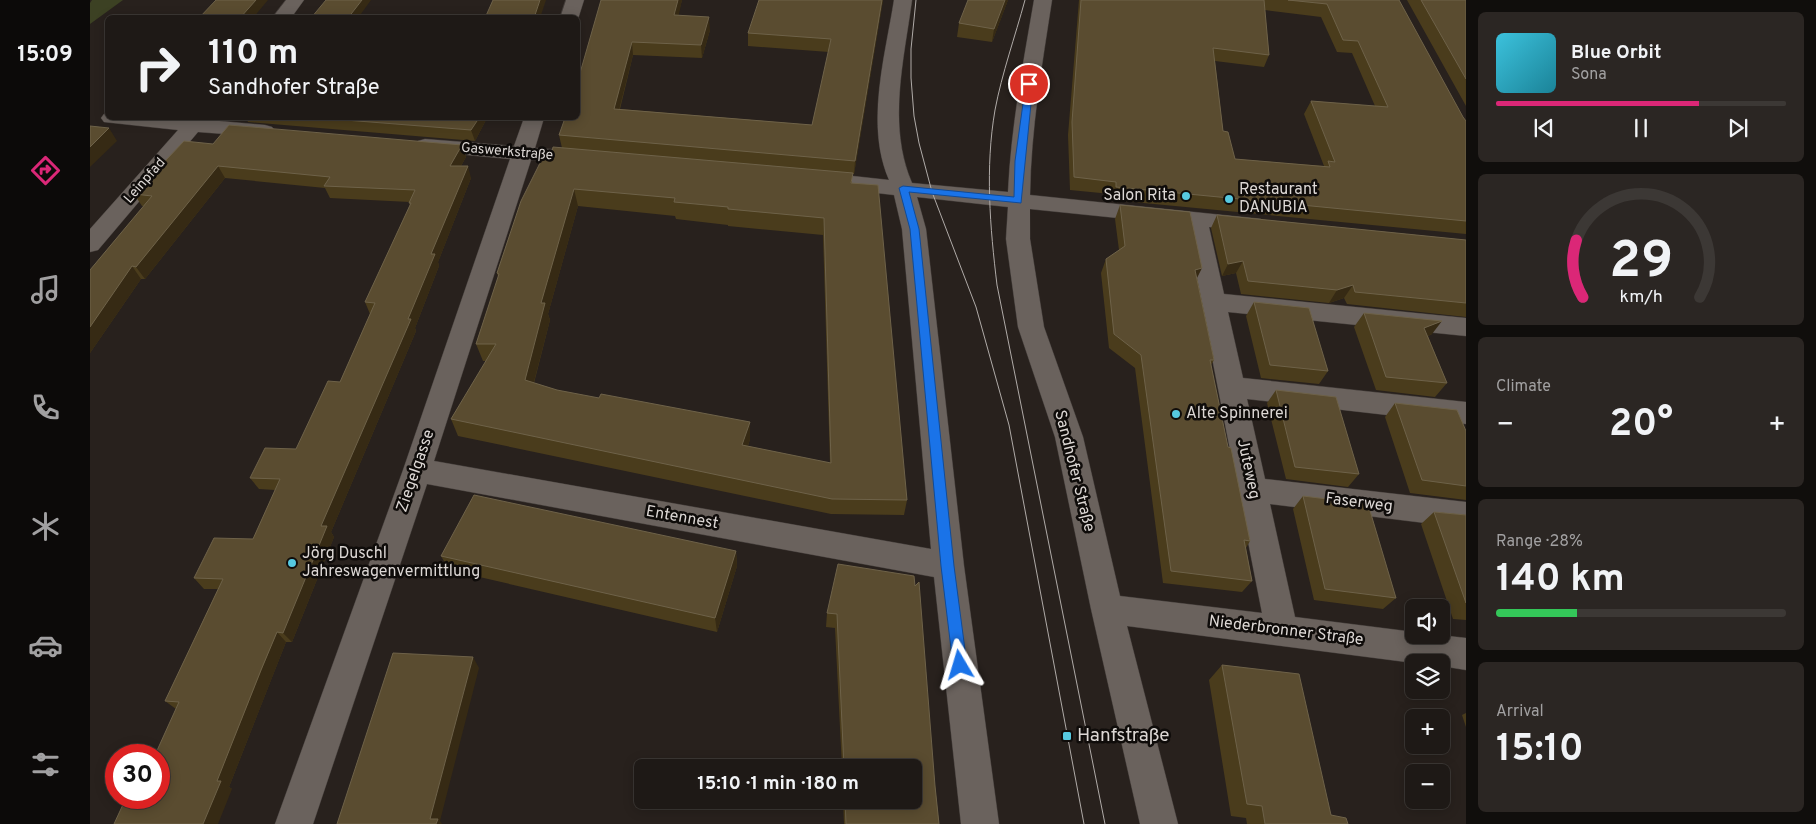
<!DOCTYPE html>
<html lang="en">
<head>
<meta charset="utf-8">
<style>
	:root { --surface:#1e1916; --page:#2b2623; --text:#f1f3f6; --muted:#a1a0a1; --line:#3c3835; --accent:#db2777 }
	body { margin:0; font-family:Overpass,sans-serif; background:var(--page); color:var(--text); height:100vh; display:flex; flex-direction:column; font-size:19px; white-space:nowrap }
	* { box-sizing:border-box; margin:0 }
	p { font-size:16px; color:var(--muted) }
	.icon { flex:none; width:28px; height:28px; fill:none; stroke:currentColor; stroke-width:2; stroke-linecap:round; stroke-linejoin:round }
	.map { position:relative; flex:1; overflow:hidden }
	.side { display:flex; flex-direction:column; gap:12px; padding:12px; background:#100e0c; width:350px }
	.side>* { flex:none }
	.top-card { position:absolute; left:15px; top:15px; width:475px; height:105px; border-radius:8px; box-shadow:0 2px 12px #0003,0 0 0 1px var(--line); background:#1e1916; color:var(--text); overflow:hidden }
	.controls { position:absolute; left:1315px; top:599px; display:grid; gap:10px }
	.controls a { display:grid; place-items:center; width:45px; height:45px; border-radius:8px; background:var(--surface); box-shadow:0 2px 12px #0003,0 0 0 1px var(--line); font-size:25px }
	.speed { position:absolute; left:15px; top:744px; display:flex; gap:10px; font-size:25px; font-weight:700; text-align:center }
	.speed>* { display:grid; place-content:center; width:65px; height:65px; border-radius:50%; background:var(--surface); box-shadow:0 2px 12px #0003,0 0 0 1px var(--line); line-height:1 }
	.speed .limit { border:8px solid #d22; background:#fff; color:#111 }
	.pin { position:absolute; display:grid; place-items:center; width:42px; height:42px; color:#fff; margin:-21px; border:2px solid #fff; border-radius:50%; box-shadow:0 1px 5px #0007 }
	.me { position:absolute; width:55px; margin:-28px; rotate:353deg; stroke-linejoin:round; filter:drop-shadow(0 0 4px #0008) }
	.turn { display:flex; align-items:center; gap:18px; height:105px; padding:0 20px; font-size:22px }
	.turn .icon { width:65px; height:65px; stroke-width:2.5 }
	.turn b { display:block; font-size:35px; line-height:42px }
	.big { font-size:38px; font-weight:700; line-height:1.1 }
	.side .card { flex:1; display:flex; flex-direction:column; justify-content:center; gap:8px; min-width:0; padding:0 18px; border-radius:8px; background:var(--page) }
	.side .dial { align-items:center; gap:0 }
	.dial svg { height:130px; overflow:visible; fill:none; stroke:var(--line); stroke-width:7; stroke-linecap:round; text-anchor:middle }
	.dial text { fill:var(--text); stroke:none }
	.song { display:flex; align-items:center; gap:15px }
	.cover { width:60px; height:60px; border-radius:8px; background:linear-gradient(135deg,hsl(190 70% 55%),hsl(190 70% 35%)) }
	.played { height:5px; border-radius:2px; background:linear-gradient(90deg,var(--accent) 70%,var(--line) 70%) }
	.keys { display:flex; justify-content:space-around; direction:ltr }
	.heat { display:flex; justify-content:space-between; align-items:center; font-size:28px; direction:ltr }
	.charge { height:8px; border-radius:4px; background:linear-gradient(90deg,#34c759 28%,var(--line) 0) }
	.trip { position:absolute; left:544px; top:759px; width:288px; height:50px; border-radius:8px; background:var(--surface); box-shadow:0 2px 12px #0003,0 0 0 1px var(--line); font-weight:700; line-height:50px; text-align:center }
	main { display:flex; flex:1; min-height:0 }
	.dock { display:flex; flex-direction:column; width:90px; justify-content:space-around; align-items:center; background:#0c0a09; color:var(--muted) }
	.dock .icon { width:35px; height:35px }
	.dock .active { color:var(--accent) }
	.dock b { font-size:22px; color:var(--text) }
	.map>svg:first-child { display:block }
</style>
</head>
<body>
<main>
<nav class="dock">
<b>15:09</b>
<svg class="icon active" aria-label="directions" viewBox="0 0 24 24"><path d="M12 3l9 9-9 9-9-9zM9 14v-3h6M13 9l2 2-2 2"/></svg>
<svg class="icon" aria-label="music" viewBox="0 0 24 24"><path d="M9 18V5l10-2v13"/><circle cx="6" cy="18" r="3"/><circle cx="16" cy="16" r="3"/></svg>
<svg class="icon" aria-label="phone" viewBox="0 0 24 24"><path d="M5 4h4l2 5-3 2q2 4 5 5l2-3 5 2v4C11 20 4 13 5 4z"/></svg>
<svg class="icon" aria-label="climate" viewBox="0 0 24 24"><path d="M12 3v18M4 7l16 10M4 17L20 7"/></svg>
<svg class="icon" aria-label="car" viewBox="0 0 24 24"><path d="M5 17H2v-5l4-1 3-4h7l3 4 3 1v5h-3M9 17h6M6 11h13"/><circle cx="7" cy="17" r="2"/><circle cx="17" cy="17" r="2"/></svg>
<svg class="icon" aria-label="filters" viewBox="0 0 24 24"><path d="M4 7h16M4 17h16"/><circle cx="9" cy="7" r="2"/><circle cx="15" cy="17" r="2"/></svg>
</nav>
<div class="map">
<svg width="1376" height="824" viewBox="0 0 1376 824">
	<rect width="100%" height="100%" fill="#28211d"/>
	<path fill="#3c4123" d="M2,0H33L0,24V3Z"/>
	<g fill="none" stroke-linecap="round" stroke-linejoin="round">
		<defs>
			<path id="minor" d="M196,0H214L201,18H182Z
				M476,0H494L488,19L470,18Z
				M804,0H822C814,60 797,125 822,183L918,192C921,127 933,64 944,0H962C952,65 941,129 940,195L1171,219L1175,224L1171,229L1163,231L1119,227L1134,294L1376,318V336L1138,312L1153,378L1376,402V424L1157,399L1175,479L1376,502V528L1180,504L1205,617L1324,632V635H1349L1376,638V670L1351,666V662L1324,663L1037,626L1088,824H1050L1001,609L965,437L928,327L916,239L918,207L827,197L836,229L874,566L909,824H871L844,577L337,484L223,824H185L313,470L420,159L335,151L328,149L324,145L328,141L335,139L424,146L434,118H454L445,148L499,152L507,154L510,159L507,164L499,166L441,160L344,461L841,549L812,229L804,195L726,186L718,184L715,179L718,174L726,172L799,180C775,125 795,57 804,0ZM940,209L1096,225L1172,613L1030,596L993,437L954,327L940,239Z
				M18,113V118H119L118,120L175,125L182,127L185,131L182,135L175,137L108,132L8,250L0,252V229L88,130L14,122L11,118L14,114Z"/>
		</defs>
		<use href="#minor" stroke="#423c39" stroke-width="1"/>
		<use href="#minor" fill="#6a625d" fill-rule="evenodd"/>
		<path stroke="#b0aba8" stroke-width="1" d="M826,0L821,49V78L824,116L829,143L842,192L886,307L919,425L994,824
			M935,0C925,37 912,73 905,110C895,168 900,227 907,285L1015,824"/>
	</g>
	<path fill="#4a3c1c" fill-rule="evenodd" d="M511,0H592L588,15L620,30L612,58L543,55L530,109L722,125L739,52L658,46V33L793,0L764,174H762V183L817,500L814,515L741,514L368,436L361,419L396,361H393L386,344L408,277L407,273L461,156L472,148L469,135L488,118ZM488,206L585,216L586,219L638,225V226L733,235L740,463L658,446L660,439L467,390L444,383L460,320L458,314Z
		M918,0L902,42L867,37L869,23Z
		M989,0H1309L1373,117L1376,121V234L1022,200L1021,194L980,190L978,135ZM1175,10L1231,17L1247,52L1262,53L1285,106L1221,101L1214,114L1234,166L1145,159L1133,131L1125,61L1174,67L1179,55Z
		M1317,0H1376V106Z
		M156,118H397L385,141L158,122Z
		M123,144L372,145L376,157L371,166L381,178L348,262L349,266L325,328L326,331L241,532L244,537L202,642H196L181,680L139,787L142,789L69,798L86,709L75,701L128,589H114L104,578L163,539L185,490L169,489L160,478L206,449L250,382L280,314L275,302L320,205L319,203L320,202L240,198L235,188L135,178L55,279H51L0,353V270L54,206H52L44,194Z
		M1030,205L1107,278L1124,360L1121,365L1138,447L1160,541L1156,548L1162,581L1152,592L1073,583L1045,368L1019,348L1011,273L1016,259L1029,250L1025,219Z
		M1127,215L1376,240V317L1257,304L1254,298L1239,303L1151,294L1146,273L1132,276L1121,228Z
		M1164,302L1238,371L1229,384L1171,378L1156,316Z
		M1274,313L1342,334L1338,336L1357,383L1345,397L1286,390L1264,327Z
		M1186,390L1269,474L1258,487L1196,479L1177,403Z
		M1305,403L1376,431V500L1320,493L1295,417Z
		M1213,496L1306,598L1293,609L1224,600L1203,509Z
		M1344,512L1376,515V620L1363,619L1331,524Z
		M646,551L647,566L627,632L359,570L351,556Z
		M825,586L849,824H754L753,800H822V768H752L745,628L736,627L737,613Z
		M1132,665L1241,815L1258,824H1157L1156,818L1141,816L1119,680Z
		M1376,713V727L1372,715Z"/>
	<path fill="#362a14" d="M166,0H178L163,18H150Z
		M272,0H281L268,18H258Z
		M450,0H456L450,18H444Z
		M588,0H592L586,28L584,15Z
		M792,0H793L764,174L765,161Z
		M915,0H918L902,42L904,29Z
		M619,17L620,30L612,58L611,45Z
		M542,42L543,55L526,122L524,109Z
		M389,118H397L385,141L381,130Z
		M19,128L27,141L0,167V147Z
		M372,145L376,157L364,178L360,166Z
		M128,166L135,178L55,279L46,267Z
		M378,166L381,178L348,262L349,266L325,328L326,331L241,532L244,537L202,642L193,633L231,526L318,319L341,254Z
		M484,189L488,206L458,314L460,320L440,397L435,380L451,303Z
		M1153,261L1146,273L1132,276L1138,264Z
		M42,266L51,279L0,353V327Z
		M1112,268L1105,282V270Z
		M1263,285L1254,298L1239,303L1247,290Z
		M1352,321L1342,334L1324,342L1334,328Z
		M660,422V439L653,461L652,445Z
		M646,551L647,566L627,632L625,618Z
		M187,632L196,642L139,787L142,789L128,824H113L127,781Z
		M383,657L389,668L350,821L352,824H345L340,819Z"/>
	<path fill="#5a4c30" stroke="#6e6249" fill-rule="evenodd" d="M126,0H166L150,18H109Z
		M236,0H272L258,18H221Z
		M403,0H450L444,18H395Z
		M511,0H588L584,15L619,17L611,45L542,42L524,109L722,125L741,39L658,33L669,0H792L765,161L469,135L475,118H488V80Z
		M878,0H915L904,29L869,23Z
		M991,0H1174L1179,55L1123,48L1133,131L1138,132L1145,159L1240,167L1238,161L1245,162L1221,101L1298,107L1268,41L1253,40L1237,4L1198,0H1309L1373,117L1376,121V221L1026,187V182L984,177L982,122Z
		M1331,0H1376V79Z
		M230,118H389L381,130Z
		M139,125L372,145L360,166H378L341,254H345L318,319H321L231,526H237L193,633L187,632L171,670L127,781H131L113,824H24L36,798H69V755H65L89,702L75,701L133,579L104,578L124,538L163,539L190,479L160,478L175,448L206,449L238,381L250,382L285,303L275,302L321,203H319L325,190L234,186L240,177L128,166L46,267L42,266L0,327V270L62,196L44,194L94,141L123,144Z
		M0,126L19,128L0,147Z
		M463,147L763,173L761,183L788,185L817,500L742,499L361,419L406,344H386L409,274L407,273L431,201L454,155L461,156ZM484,189L585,198L584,202L638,207V209L734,218L741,463L652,445L660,422L511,394L509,398L467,390L435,380L455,303H451Z
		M1030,205L1100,212L1112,268L1105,270L1124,360H1120L1138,447L1141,448L1160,541L1154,540L1162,581L1081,571L1051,355L1024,334L1016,259L1035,246Z
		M1127,215L1376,240V303L1265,292L1263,285L1247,290L1158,281L1153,261L1138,264Z
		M1164,302L1219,308L1238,371L1180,365Z
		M1274,313L1352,321L1334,328L1357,383L1296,377Z
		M1186,390L1246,397L1269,474L1205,467Z
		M1305,403L1367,410L1376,431V486L1332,480Z
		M384,495L646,551L625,618L351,556Z
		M1213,496L1278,504L1306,598L1235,589Z
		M1344,512L1376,515V603Z
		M748,564L824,576L825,586L829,582L845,786L849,824H756L755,800H822V768H754L747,614L737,613Z
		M303,653L383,657L340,819H348L346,824H247Z
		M1132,665L1209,674L1241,815L1256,818L1258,824H1175L1172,806L1157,804Z"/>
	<path fill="#1a73e8" stroke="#114b97" d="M936,82L943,84L931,203L819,192L829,229L864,566L877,665L875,670L870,672L865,670L863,665L851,566L820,229L809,188L813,186L924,197L925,161Z"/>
	<g fill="#56c9e0" stroke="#0f0c0a" stroke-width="2">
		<circle cx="1096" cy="196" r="5"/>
		<circle cx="1139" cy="199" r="5"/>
		<circle cx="1086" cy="414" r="5"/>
		<circle cx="202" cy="563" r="5"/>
		<rect x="972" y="731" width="10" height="10" rx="2.5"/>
	</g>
	<g text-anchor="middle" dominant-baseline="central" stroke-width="5" stroke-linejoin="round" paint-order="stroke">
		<g font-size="14" fill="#dcd7d4" stroke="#0f0c0a">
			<text transform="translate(417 152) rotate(5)">Gaswerkstraße</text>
			<text transform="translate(55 181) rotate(-49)">Leinpfad</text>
		</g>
		<g font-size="16" fill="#dcd7d4" stroke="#0f0c0a" text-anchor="start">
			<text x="1149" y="190">Restaurant<tspan x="1149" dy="18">DANUBIA</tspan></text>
			<text x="1086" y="196" text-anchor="end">Salon Rita</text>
			<text x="1096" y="414">Alte Spinnerei</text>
			<text x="212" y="554">Jörg Duschl<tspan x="212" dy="18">Jahreswagenvermittlung</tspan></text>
		</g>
		<g font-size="16" fill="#dcd7d4" stroke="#0f0c0a">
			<text transform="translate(1158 469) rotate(78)">Juteweg</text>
			<text transform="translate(326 471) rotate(-71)">Ziegelgasse</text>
			<text transform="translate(984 471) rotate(76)">Sandhofer Straße</text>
			<text transform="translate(1269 503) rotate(7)">Faserweg</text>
			<text transform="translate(592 518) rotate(10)">Entennest</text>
			<text transform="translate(1196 631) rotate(7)">Niederbronner Straße</text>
		</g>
		<g font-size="19" fill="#dcd7d4" stroke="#0f0c0a" text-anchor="start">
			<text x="987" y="736">Hanfstraße</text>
		</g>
	</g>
</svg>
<div class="controls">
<a><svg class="icon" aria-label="sound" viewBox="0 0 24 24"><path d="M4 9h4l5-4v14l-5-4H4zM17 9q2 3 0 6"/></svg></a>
<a><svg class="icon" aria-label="layers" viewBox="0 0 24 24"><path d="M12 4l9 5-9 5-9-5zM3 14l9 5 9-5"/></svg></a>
<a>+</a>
<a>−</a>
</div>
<div class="speed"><div class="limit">30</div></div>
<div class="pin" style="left:939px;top:84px;background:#d93025"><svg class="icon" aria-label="arrive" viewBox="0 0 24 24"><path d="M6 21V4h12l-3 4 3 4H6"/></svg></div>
<svg class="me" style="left:870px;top:665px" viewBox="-20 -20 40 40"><path d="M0-17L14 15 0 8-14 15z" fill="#1a73e8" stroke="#fff" stroke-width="4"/></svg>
<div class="trip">15:10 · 1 min · 180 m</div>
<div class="top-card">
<div class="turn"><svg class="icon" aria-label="right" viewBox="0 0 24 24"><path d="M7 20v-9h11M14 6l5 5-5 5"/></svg><div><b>110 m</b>Sandhofer Straße</div></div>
</div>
</div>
<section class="side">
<div class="card">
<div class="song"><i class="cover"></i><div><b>Blue Orbit</b><p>Sona</p></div></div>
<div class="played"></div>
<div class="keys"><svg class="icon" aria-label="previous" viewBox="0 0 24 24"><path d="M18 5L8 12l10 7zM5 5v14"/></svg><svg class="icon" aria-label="pause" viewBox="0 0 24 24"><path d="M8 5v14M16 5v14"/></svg><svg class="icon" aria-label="next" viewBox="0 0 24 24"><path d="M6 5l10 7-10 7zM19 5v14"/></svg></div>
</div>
<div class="card dial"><svg viewBox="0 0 100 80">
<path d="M14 69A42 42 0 1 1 86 69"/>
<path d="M14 69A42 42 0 0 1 10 34" stroke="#db2777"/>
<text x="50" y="56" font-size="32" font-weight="700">29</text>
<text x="50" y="72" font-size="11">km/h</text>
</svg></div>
<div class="card"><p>Climate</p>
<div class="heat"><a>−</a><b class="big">20°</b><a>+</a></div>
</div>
<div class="card"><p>Range · 28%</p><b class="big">140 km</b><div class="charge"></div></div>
<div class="card"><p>Arrival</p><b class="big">15:10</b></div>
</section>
</main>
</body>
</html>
